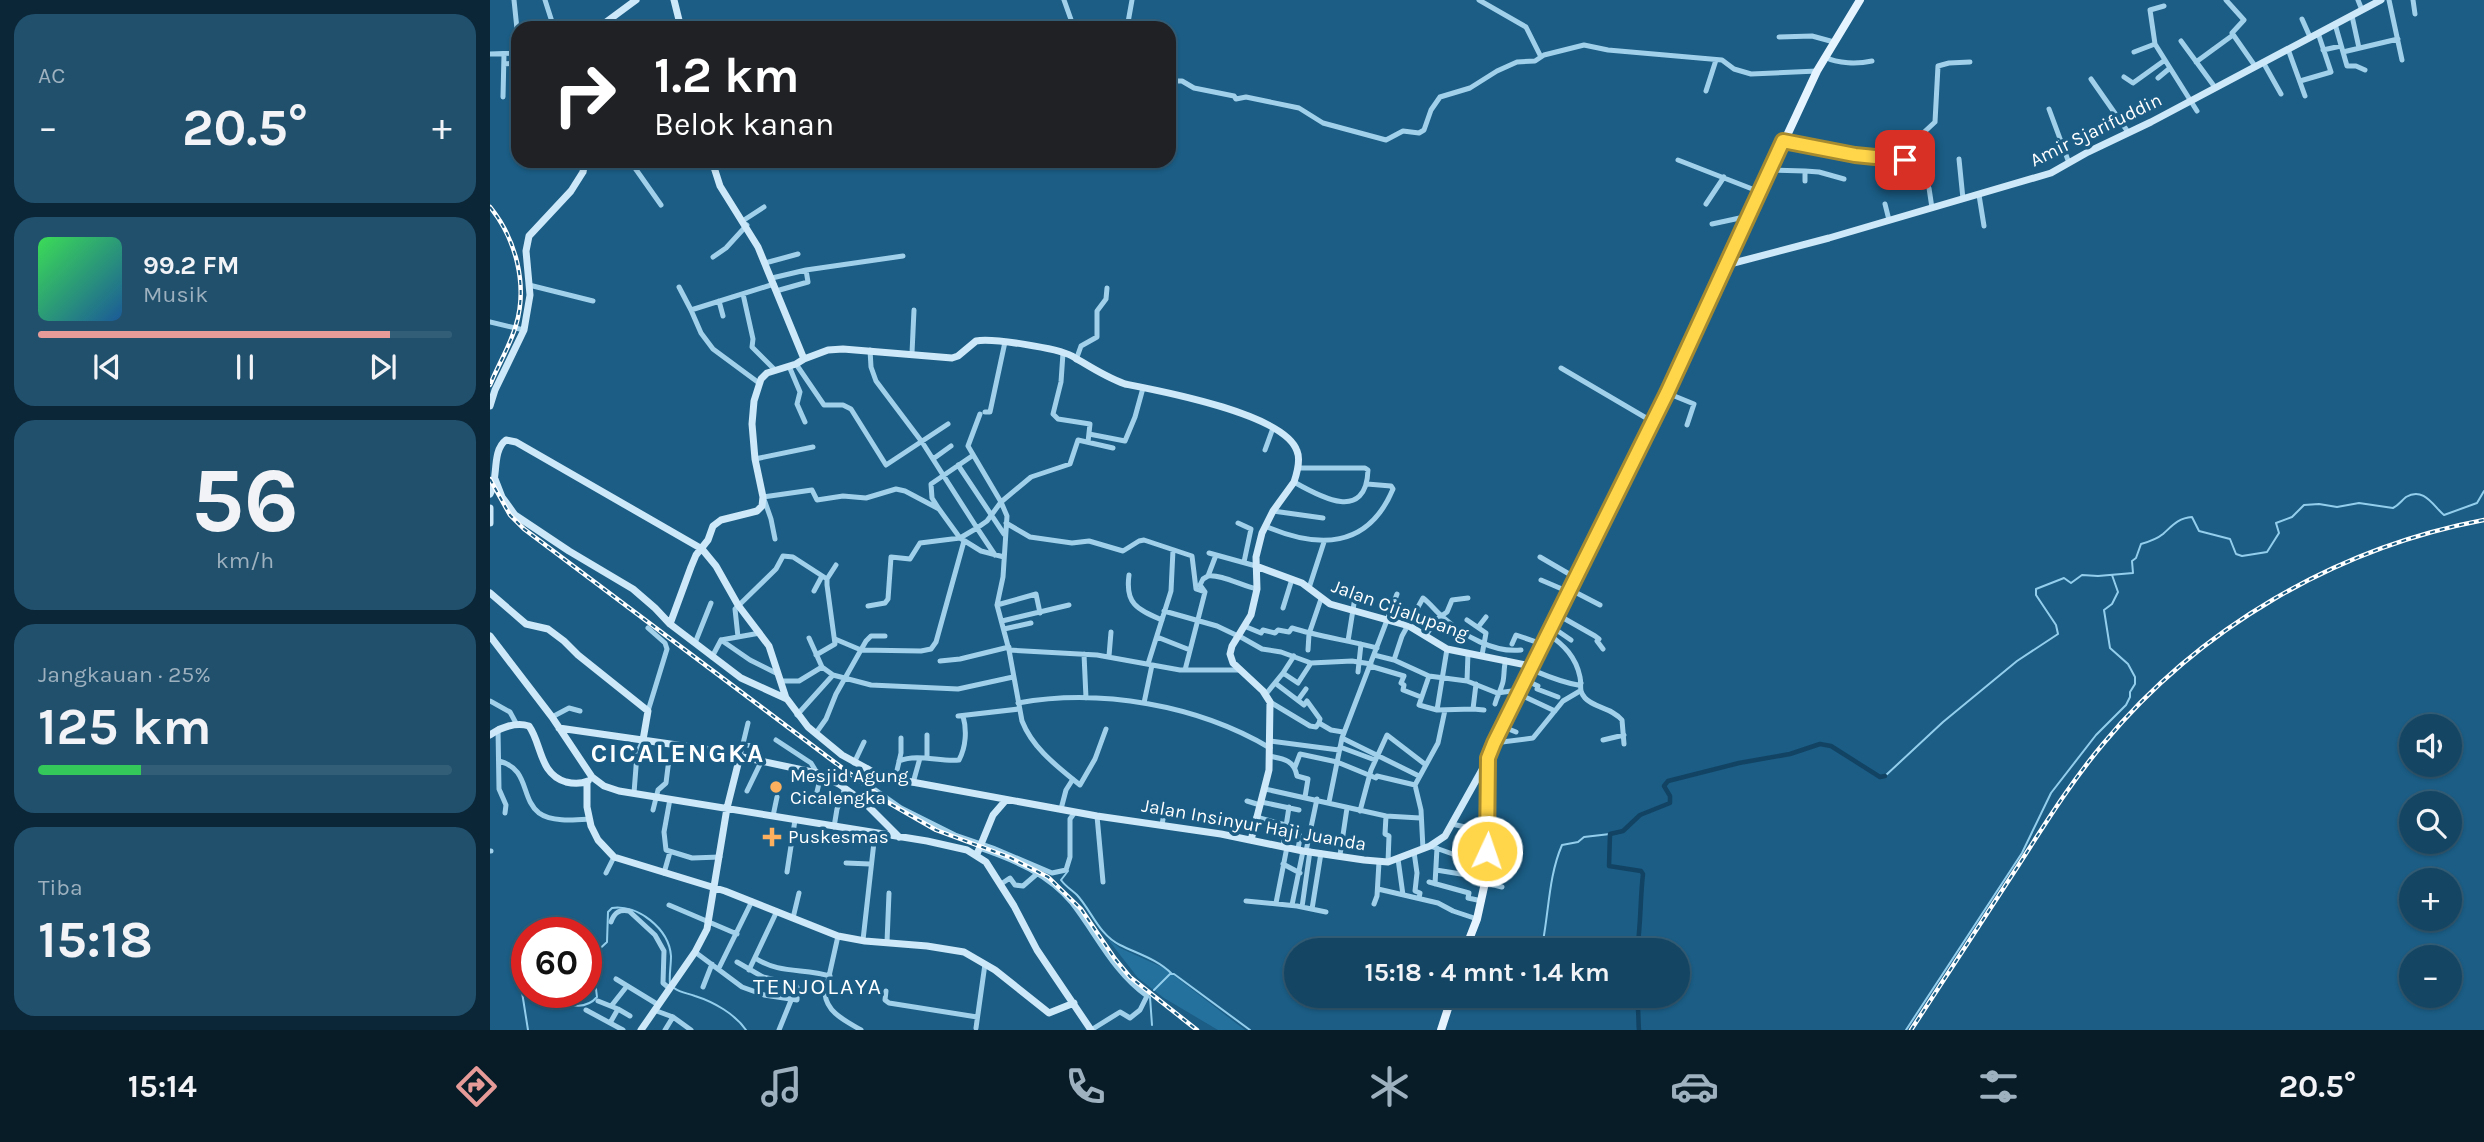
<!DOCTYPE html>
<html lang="id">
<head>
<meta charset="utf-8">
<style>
	:root { --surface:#144664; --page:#21506d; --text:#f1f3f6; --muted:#9db1bf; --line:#335e78; --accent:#e69b98 }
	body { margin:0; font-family:Karla,sans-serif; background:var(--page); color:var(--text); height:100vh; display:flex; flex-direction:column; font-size:26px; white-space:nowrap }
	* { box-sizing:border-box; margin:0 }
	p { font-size:23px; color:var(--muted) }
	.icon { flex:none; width:38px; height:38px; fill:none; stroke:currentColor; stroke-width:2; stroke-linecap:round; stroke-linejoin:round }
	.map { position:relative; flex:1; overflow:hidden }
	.panel { display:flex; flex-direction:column; gap:14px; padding:14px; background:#0b2637; width:490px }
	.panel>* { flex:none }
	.guide { position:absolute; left:21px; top:21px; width:665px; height:147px; border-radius:21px; box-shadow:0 2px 5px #0004,0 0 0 2px var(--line); background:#202124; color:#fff; overflow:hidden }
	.buttons { position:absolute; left:1909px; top:714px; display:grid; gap:14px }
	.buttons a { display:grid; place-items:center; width:63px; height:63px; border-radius:50%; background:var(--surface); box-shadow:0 2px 5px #0004,0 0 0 2px var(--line); font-size:35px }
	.speed { position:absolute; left:21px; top:917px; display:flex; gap:14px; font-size:35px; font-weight:700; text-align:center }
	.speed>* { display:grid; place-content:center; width:91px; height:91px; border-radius:50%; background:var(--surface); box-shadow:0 2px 5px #0004,0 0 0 2px var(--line); line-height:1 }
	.speed .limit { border:10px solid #d22; background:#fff; color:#111 }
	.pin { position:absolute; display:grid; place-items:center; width:60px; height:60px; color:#fff; margin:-30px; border-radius:14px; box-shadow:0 4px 10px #0006 }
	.me { position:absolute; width:77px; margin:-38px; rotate:3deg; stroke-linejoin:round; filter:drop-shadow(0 0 5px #0008) }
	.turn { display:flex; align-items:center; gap:24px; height:147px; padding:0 28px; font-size:32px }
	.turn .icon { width:91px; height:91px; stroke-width:2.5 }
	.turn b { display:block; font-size:49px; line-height:60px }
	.big { font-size:52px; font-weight:700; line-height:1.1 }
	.panel .widget { flex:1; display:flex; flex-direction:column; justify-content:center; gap:10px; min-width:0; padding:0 24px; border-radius:21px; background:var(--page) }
	.panel .dial { align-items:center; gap:0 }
	.dial b { font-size:91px; line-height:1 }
	.song { display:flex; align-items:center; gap:21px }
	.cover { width:84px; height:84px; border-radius:10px; background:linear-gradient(135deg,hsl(130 70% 55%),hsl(210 70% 35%)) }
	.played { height:7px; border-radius:4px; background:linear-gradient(90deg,var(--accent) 85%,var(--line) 85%) }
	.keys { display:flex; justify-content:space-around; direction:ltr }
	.heat { display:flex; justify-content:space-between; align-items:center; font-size:38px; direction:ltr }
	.charge { height:10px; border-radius:5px; background:linear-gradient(90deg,#34c759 25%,var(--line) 0) }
	.trip { position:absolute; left:794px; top:938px; width:406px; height:70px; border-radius:35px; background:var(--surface); box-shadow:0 2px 5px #0004,0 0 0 2px var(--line); font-weight:700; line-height:70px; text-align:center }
	.menu { display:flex; height:112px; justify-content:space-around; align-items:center; background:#081c28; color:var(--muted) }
	.menu .icon { width:49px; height:49px }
	.menu .current { color:var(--accent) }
	.menu b { font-size:32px; color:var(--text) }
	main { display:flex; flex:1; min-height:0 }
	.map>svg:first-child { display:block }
</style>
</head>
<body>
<main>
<section class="panel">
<div class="widget"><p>AC</p>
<div class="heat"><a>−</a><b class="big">20.5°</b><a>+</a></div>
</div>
<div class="widget">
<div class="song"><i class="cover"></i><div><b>99.2 FM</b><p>Musik</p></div></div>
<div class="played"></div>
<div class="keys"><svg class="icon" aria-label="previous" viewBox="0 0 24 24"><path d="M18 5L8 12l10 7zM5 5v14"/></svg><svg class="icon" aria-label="pause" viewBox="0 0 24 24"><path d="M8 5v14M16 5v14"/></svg><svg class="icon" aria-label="next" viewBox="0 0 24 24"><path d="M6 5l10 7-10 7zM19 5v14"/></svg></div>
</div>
<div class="widget dial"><b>56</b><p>km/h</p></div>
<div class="widget"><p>Jangkauan · 25%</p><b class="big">125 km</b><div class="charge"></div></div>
<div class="widget"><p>Tiba</p><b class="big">15:18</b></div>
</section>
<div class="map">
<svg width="1994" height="1030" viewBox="0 0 1994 1030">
	<rect width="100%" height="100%" fill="#1b5d85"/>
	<path fill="#24719e" d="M617,938L630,948L674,968L755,1030H728L674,998L648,978Z"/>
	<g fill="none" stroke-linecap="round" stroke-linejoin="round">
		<path stroke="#94ceed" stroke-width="2" d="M1395,776L1453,722L1527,661L1568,634L1566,625L1546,595V589L1574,578L1581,583L1592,575L1608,576L1643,573L1642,561L1646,558L1651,544C1658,542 1667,539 1673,534C1682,526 1688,518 1702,517L1709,531L1740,539L1746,554L1752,556L1777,552L1789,533L1786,523L1802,517L1814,505L1829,504L1847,507L1869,503L1903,508C1909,505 1911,501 1916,497C1934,486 1944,507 1954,515L1987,503L1994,491
			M578,871L571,880C576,887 582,890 587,895C601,910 609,935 630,945C648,954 667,959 682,974
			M1059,950L1053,941C1059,909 1059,875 1072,845L1088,842L1094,837L1120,834
			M96,966L104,954L117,942L118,912L122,908C148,904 179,929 181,956C181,966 179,975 180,984
			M37,986L32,992L38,1030
			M184,988C191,993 197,993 205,996C224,1002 245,1014 256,1030
			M664,990L680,974H684L760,1030
			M56,992C71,1004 93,1013 107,997L106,989L96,980
			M660,997L662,1025
			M1416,1030L1532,853L1561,793L1606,735L1636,705L1640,697V692L1645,684V677L1638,664L1620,648L1614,610L1622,604L1628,592L1622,575"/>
		<path stroke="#124363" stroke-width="4.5" d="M1147,950C1151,926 1150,899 1153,874L1151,871L1119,866L1120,834L1133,831L1150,815L1180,803V796L1174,786L1178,781L1249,763L1300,754L1330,744L1341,746L1390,777L1395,776
			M1146,996C1149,1003 1148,1021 1149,1030"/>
		<path stroke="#a1d0eb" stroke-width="5" d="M55,0L64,28
			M574,0L584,28
			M989,0L1036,27L1051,57
			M1736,0L1754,20L1742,33L1765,66
			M1868,0L1872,10
			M1899,0L1912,60
			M1923,0L1925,14
			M1674,6L1660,10L1665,44L1707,111
			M1862,16L1869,48
			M1812,19L1820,37
			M1845,24L1853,52L1908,39
			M637,28L642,0
			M1289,37L1322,36L1344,42
			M1691,41L1724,86
			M1798,49L1815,96
			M1833,50L1851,46
			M1644,52L1665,44
			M1853,52L1857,66H1866L1875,70
			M21,53L27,29L24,0
			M0,54L28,53
			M1335,57C1348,64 1368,64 1382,61
			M1706,62L1743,35
			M1773,62L1791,94
			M14,64L28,63
			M1634,77L1643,83L1675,60
			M1668,78L1680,68
			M1601,79L1638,132
			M679,81H692L704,88L744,96L746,99L756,97L809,108L833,123L896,140L913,131L929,133L934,130L941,110L950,97L980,88L1007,71L1027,62L1045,61L1054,55L1094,45L1118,50L1232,60L1244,69L1261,74L1327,71
			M1810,81L1841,72L1828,33
			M1216,91L1226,60
			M13,97L14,54
			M1559,109L1579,163
			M1293,141L1365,155L1423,159L1426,156L1430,136L1445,122L1448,66L1459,63L1480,62
			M1469,159L1473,199
			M1188,160L1270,192
			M140,161L171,205
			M1279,170L1315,171V181
			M1315,171L1329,172L1354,179
			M1439,188L1442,208
			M1489,195L1494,226
			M1216,204L1234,177
			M1395,204L1399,220
			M254,220L274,207
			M1222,224L1259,216
			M223,257L236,248L257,225
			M275,263L308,254
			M282,278L316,270
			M39,285L103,301
			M189,287L201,310
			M286,291L318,282L316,270L413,256
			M253,294L263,339L262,347L285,370
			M229,301L233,316
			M0,322L34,330
			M422,353L424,310
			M573,353L571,382L563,414L568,419L600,424L598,442
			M586,360L591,346L607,337V311L616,299L617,288
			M306,364L334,405H353L361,409L396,465L458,424
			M299,366L310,392L307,404L315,422
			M1071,368L1163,422
			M269,383L223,349L211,333L201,310L284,284
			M1177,393L1204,404L1197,425
			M495,412H500L515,342
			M490,414L478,446L511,502L497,521L487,528L505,555
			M599,434L635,441L645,417L653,388
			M775,450L783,428
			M265,459L323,447
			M443,459L461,446
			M468,465L514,534
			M804,482C832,498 876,522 878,470L875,468H808
			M273,497L322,490L327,500L353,496L376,498L406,489L415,491L449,509L470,538L491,551L514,557
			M274,499L281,519L285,539
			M449,509L442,498L441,484L482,456
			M783,511L833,518
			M516,523L540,537L582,543L599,541L633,551L649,541L654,540L702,556L706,589L715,592
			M748,523L761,529L754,562
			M775,526C828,549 878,549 903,489L901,486L877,484
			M719,553L766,566
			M1050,557L1086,578
			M639,575C635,604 647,609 672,620
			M718,576C731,574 752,586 767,589
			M1051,580L1079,592
			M819,588L834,542
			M1081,590L1110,605
			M324,591L332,576
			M507,605L546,594L550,613
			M378,606L395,603L398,599L401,557L420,559L430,543L470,538L487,528L432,442L386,381L381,367L380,350
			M793,608L802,579
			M674,611L727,626L748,636
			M1068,615L1105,636L1109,639L1107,641L1113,649
			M977,620L996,633L992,655
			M512,621L579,605
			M754,626L771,633L773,630L785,633L788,630L799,632L802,628C830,637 858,640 887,648
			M989,626L996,617
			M1062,627L1081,640
			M514,629L541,623
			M1058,634C1074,645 1086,657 1090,677C1092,686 1088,690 1095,698C1104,708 1121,707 1132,720L1134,744
			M936,635L947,619L957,612L962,600L978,598
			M749,636L772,649L791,652L821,663
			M248,637L245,609L286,569L293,556L303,557L337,579
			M667,637L700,650
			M319,638L332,667L343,675L381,685L468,689L523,677
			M345,639L371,650L431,651L441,649L446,642L474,541
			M231,640L260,660L288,674
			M858,641L866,591
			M205,643L221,603
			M1022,644L1026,635L1052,644
			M519,650L607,655L690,670H750
			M818,650L819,634L831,599
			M594,654L596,698
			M326,655L345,644L337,585V579L346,565
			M884,655L904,660L939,676L977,681L1007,693L1022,691L1065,711
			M619,656L621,632
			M222,657L231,640L270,633
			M904,660L912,636L933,598C941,604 946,612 954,618C974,636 1004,653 1031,650
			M450,661L470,659L519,647
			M658,664L681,591L683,550
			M880,666L914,676L911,683L914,685L913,690L931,697
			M1040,669C1057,676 1070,682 1088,685L1091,683
			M695,670L715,592L710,585L713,579L718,576L726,555
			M868,672L871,644
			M793,673L804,656
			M939,676L929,705L947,710L983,709
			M1035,680L1048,686L1047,689L1068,697
			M290,681H309L332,667
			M977,681L978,653
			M785,683L814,705L817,701L830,719L829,723
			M986,684L983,709L994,710
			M776,694L793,673L808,683L821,663L862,661L881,664
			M808,700L816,689
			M0,701L20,712L27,725
			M780,702L820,726L826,727L829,723L841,730L853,732
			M528,703C610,688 708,705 780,748
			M654,703L662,665
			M1005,704C1007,696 1010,692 1012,685C1015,678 1013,668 1016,660
			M947,710L957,649
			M158,711L177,649L175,643L158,628
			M307,715L343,675
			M468,716L529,709
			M62,717L79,708L90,711
			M1011,726L1026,732
			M8,729L9,789L16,805L15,813
			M616,729L605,759L590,785C568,767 543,749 532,721L519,650L507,605L513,577L517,516L511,502L541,477L580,464L588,440L623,448
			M326,733L336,719L346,694L376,641L381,636H395
			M852,738L929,776
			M286,740L321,763L327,773
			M1113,740L1134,735
			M780,741L849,750
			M1004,743L1043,738L1073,701L1090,691
			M253,744L267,747L268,759
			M850,747L885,760
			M250,756L258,723
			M779,756C794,759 804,760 807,776L818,779L815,797
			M437,758V735
			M9,761C40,769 30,798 49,813C61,822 84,820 99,819
			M409,761C428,753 449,762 469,760C476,747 477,730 473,716
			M364,763L374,742
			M805,767L810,754L847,762L886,778L887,776L925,785
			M378,768L373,778L374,782L411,808L465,835L503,848L562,873L576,870L580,857V819L585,812
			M405,779L411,753V738
			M423,783L430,758
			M775,789L896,816L930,818
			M257,791L272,760
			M144,793L147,754L153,740
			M326,796L331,775
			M180,799L174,832L176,850L202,858L230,857
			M757,801L770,805
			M771,802L809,810
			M839,802L852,738L907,594
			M571,809L576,790L583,779
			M163,810L168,790L176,783L179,759
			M870,811L881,770L897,735L936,765
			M283,816L287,797
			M607,816L613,882
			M896,816L895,834L899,836L898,862
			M766,817L807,828L810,838L808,849
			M962,824L997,832
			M672,825L674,813
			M344,827L347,809L355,788
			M793,846L799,807
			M940,846L997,866
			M489,848C524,860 558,874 582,903C607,935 623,972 657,996L650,1010L640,1018L630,1012L601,1030
			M933,849L931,810L925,785L948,743L955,710
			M0,851H1
			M816,851L827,799
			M924,852L927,873L925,891L930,893L929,898
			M850,855L857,808
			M908,859L913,895
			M356,863L380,864
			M793,864L810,873
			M946,870L996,878
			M297,872L305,820
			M116,873L124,857
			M174,873L180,852
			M939,882L979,893L978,898L992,901
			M996,883L1012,887
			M511,884L520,878L525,885L533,886L548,873
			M945,884L947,848
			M888,889L948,903L963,911L987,919
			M756,901L807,906L836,912
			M786,903L797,847
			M884,904L887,896L889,862
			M179,905L247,934
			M802,905L813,851
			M812,907L820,851
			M822,909L831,853
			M303,918L309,893
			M121,922C124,913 129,909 139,911L165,935L174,951L173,983L179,988
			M348,936L335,994C337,1013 356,1021 371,1030
			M373,940L385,833
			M397,942L399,893
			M205,952L252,987L274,995L307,1000V987L303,984L273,977L247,962
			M265,958C289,974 314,968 340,976
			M229,968L262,901
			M259,970L287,911
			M126,979L167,1004
			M213,987L222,964
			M396,991L395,1000L399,1003L487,1017
			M108,1001L128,1009L120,1023
			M122,1005L137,986
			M128,1009L140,1016
			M96,1010L133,1030
			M164,1010L183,1017L201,1030
			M486,1028L495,964
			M175,1030L183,1017
			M289,1030L302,998"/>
		<path stroke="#cde8f8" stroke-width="7" d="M184,0L191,28
			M108,28L146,0
			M222,161L230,186L268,247L314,359L338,350L353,349L462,358L468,356L486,341C503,338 567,348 582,356C599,366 615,377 635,384C671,391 795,414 807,451C811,460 807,473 804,482L783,511L772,533L766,557L767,589L761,615L742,646L740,654L743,663L773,691L780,702L779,770L761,840
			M1236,265L1339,238L1561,173L1598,152L1661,122L1891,0
			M0,406L5,390L34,330L40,295L36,251L39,236L81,191L93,172L95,161
			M5,479L12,497L25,515L79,551L143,589L165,608L180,624L251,678L297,699L318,727L352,755L385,773L411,780L607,816L731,834L813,851L874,860L898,862L940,846L955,836L998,759
			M0,494C9,480 1,451 16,440L26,442L212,549L226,566L248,605L279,646L296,698
			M0,508V523
			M766,566L812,583L840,604L919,626L957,649L1041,666
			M0,593L36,624L58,629L74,641L88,655L158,711L153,740
			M180,624L201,567L206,555L218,540L223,526L231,520L267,511L272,506L273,497L265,459L262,424L264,401L271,379L277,373L306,364L314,359
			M0,636L62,717L102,777L114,786L129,791L437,841L477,850L496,862L524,906L547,950L601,1030
			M69,728L215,749L327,773L349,784L375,803L409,837
			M0,735C11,727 26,722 39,726C52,744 49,774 76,782C84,784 91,784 98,781
			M97,783V807L101,826L108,840L124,857L235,891L348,936L375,941L437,946L474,952L505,970L559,1013L584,1003
			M487,854L503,815L516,800
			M151,1030L205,952L217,929L237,808L250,756"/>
		<path stroke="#e6f4ff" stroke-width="8" d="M975,950L987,919L996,878L998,759L1004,743L1177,393L1327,71L1370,0
			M951,1030L962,996"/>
		<defs>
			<path id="rail" d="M0,207C26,239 38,285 26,325C20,346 8,365 0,385
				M0,479L20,515L34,529L399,803L446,830L519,857L558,877L591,909L625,959L640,977L707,1030
				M1421,1030C1457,975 1492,921 1528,866C1555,824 1581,782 1613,744C1709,628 1846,548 1994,520"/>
		</defs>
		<use href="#rail" stroke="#fff" stroke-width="4.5"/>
		<use href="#rail" stroke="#1b5d85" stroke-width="2" stroke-dasharray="5" stroke-linecap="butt"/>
	</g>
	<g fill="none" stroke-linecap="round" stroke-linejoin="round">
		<defs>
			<path id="route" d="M997,851L998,758L1004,743L1177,393L1293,141L1365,155L1415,160"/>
		</defs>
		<use href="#route" stroke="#a68a30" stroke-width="18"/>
		<use href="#route" stroke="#ffd54a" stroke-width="12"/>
	</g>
	<g fill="#fdb15e" stroke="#1b5d85" stroke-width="2.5">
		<circle cx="286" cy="787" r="7"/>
		<path d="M278.5 826.5h7v7h7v7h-7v7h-7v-7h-7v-7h7z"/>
	</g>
	<g text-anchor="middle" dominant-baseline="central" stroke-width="7" stroke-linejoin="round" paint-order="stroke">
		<g font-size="19" fill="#fff" stroke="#1b5d85">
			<text transform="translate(1606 130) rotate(-26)">Amir Sjarifuddin</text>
			<text transform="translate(910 610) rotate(20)">Jalan Cijalupang</text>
			<text transform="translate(764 825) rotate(10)">Jalan Insinyur Haji Juanda</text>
		</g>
		<g font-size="19" fill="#fff" stroke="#1b5d85" text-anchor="start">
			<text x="300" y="776">Mesjid Agung<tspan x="300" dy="22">Cicalengka</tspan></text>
			<text x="298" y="837">Puskesmas</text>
		</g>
		<g font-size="23" letter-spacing="2" fill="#fff" stroke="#1b5d85">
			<text x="328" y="986">TENJOLAYA</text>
		</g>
		<g font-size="26" font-weight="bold" letter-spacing="2" fill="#fff" stroke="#1b5d85">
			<text x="188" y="753">CICALENGKA</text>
		</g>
	</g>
</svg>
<div class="buttons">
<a><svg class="icon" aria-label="sound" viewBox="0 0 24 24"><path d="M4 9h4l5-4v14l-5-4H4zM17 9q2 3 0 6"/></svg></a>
<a><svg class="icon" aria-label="search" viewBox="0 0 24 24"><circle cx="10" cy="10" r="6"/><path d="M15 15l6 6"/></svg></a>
<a>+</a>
<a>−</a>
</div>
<div class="speed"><div class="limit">60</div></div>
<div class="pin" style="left:1415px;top:160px;background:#d93025"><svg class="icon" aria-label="arrive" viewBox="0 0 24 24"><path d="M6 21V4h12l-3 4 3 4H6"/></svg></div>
<svg class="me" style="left:997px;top:851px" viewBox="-20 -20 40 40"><circle r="17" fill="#ffd54a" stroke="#fff" stroke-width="3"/><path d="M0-11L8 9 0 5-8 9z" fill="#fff"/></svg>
<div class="trip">15:18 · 4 mnt · 1.4 km</div>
<div class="guide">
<div class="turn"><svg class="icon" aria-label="right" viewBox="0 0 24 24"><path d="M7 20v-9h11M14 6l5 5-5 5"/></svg><div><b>1.2 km</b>Belok kanan</div></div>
</div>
</div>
</main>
<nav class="menu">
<b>15:14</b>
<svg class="icon current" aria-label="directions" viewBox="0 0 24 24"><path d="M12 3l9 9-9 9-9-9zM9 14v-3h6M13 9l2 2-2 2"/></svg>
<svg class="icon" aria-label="music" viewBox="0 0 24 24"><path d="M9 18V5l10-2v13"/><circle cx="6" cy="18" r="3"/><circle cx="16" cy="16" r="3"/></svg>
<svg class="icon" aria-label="phone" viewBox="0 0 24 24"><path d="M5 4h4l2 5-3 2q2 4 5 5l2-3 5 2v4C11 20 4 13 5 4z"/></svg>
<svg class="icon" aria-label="climate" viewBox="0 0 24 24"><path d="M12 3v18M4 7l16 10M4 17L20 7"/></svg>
<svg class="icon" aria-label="car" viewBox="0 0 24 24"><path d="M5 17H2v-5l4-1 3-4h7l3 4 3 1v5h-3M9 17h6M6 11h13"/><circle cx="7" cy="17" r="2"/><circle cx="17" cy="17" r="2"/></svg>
<svg class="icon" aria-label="filters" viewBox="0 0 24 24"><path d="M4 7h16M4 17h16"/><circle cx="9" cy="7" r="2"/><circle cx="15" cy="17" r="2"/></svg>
<b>20.5°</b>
</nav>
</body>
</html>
